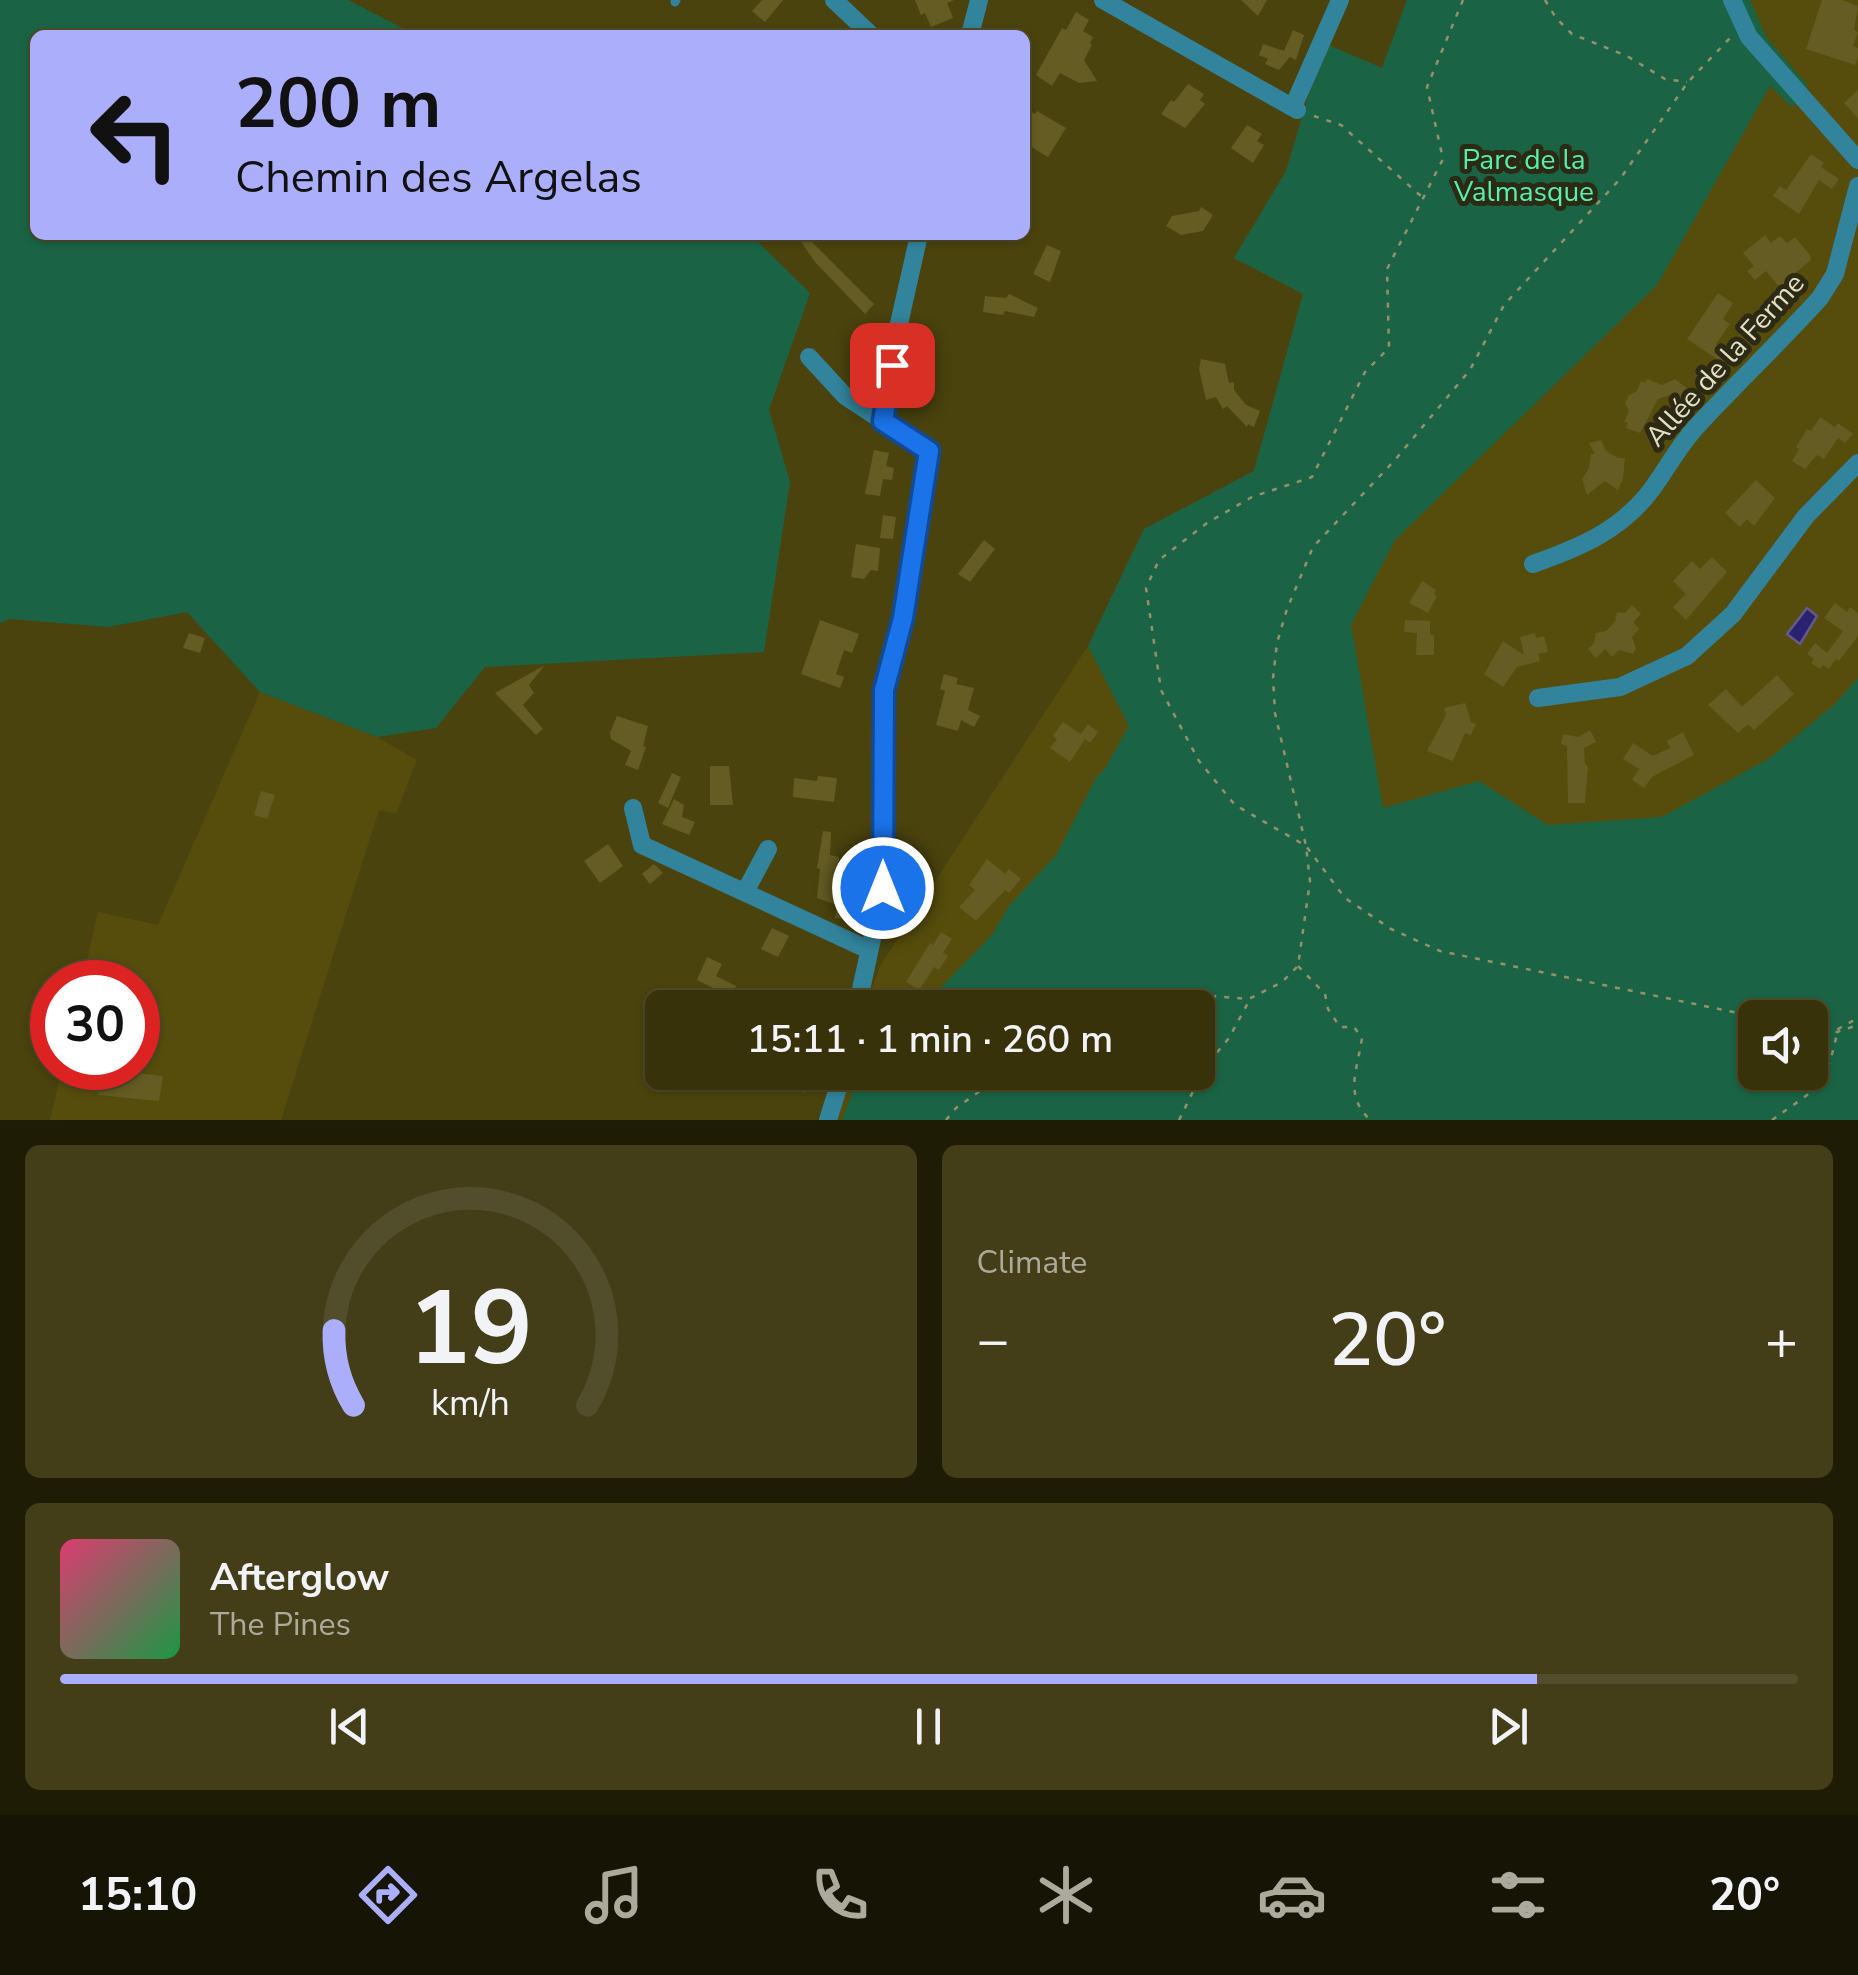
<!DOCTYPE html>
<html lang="en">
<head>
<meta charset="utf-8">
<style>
	:root { --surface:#38320a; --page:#433e18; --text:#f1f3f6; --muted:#abaa9c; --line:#524d2b; --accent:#abaffb }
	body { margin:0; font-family:"Nunito Sans",sans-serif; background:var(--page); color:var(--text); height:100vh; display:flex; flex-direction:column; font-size:38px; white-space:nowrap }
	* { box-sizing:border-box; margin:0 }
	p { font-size:32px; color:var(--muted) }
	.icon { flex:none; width:55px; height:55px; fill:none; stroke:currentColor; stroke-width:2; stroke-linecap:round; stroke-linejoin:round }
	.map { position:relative; height:1120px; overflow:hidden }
	.panel { display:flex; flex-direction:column; gap:25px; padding:25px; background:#1f1c06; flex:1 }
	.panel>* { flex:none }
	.guide { position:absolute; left:30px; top:30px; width:1000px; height:210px; border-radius:15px; box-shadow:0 2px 8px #0004,0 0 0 2px var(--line); background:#abaffb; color:#111; overflow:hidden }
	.fabs { position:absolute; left:1738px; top:1000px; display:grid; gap:20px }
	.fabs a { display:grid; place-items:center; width:90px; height:90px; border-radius:15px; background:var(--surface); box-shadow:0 2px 8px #0004,0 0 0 2px var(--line); font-size:50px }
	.speed { position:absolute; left:30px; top:960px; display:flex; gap:20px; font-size:50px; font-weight:700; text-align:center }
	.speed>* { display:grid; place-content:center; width:130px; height:130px; border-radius:50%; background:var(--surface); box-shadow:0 2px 8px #0004,0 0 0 2px var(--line); line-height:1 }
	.speed .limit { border:15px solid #d22; background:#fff; color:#111 }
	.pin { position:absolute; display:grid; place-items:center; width:85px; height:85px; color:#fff; margin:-42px; border-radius:20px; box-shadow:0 5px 15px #0006 }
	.me { position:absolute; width:110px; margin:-55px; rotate:0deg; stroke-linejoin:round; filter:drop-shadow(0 0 8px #0008) }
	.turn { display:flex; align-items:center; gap:35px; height:210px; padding:0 40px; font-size:45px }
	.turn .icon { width:130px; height:130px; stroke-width:2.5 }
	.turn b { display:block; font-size:70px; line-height:85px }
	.big { font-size:75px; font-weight:600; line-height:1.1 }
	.panel .widget { flex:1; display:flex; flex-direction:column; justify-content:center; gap:15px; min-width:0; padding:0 35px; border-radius:15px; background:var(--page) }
	.panel .dial { align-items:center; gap:0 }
	.dial svg { height:260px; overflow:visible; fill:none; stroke:var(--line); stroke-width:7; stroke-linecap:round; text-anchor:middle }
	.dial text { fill:var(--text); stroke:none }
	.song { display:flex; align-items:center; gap:30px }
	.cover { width:120px; height:120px; border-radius:15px; background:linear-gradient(135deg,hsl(340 70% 55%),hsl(140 70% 35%)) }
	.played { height:10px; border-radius:5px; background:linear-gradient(90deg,var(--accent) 85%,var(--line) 85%) }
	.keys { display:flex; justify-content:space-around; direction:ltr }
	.heat { display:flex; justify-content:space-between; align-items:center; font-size:55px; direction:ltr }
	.panel .tiles { flex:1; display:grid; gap:25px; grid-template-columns:1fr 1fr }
	.widget:last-child { grid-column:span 2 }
	.trip { position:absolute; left:645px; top:990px; width:570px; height:100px; border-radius:15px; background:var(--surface); box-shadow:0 2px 8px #0004,0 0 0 2px var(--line); font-weight:600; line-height:100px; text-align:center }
	.menu { display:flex; height:160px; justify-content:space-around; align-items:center; background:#161404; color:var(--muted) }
	.menu .icon { width:70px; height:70px }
	.menu .active { color:var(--accent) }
	.menu b { font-size:45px; color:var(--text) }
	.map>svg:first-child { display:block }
</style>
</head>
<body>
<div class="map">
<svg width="1858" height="1120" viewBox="0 0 1858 1120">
	<rect width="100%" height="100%" fill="#4a430e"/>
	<path fill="#564d0c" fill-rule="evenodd" d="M1409,0H1858V1120H828L843,1073L1198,1072V1008L865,1007L880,966L1088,646L1144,529L1254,471L1303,294L1234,258L1286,171L1324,43L1382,68ZM1755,1018H1810V1072H1755Z
		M260,692L377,737L417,760L396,814L379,810L281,1120H50L62,1068H138V982H82L98,912L158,925Z"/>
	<path fill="#1a6445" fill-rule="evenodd" d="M0,0H348L416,35H35V235H751L810,293L769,410L790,482L764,652L485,667L436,728L377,737L260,692L187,612L108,627L10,619L0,623Z
		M1407,0H1750L1766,37L1808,86L1792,107L1770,86L1657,285L1395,540L1351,625L1383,808L1479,781L1548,825L1662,817L1770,758L1835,704L1858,678V1120H842L860,1073L1198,1072V1008L922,1007L992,935L1009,906L1056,855L1096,778L1104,770L1129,726L1088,646L1144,529L1254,471L1303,294L1234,258L1286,171L1324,43L1382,68ZM1755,1018H1810V1072H1755Z"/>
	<path fill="#2b2171" stroke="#625a8a" stroke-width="2.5" d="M1807,608L1817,616L1800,644L1787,634Z"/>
	<path fill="#645c22" d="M762,0H783L765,22L752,11Z
		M915,0H954L947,3L953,18L931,27L925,13L921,15Z
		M1241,0H1267L1258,16Z
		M1822,0H1842L1858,6L1854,30L1858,32L1853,46L1858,48V56L1855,65L1806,49Z
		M1076,12L1089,20L1083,31L1093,37L1090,43L1092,45L1084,60L1097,81L1079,83L1060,73L1052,86L1036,75L1062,28L1066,30Z
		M1293,30L1304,35L1296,60L1290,57L1279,70L1265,64L1268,59L1259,55L1263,44L1284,51Z
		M1188,84L1204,94L1200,100L1205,104L1185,128L1161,114L1171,100L1174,102Z
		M1858,90V118L1844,103Z
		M1025,108L1035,114L1037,111L1066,128L1048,157L1025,143Z
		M1247,125L1262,134L1257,141L1264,145L1253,163L1231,148Z
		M1811,154L1824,163L1821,167L1839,179L1832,189L1819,180L1799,214L1773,196L1780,186L1786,190Z
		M1201,207L1213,215L1203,231L1181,235L1166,226L1172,216L1199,211Z
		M805,235L874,304L865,314L815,262L797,236Z
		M1765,235L1771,243L1780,236L1787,243L1795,237L1810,255L1811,260L1788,279L1791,282L1781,289L1766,271L1755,280L1747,271L1754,266L1743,253Z
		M1047,245L1061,251L1050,282L1033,274Z
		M1718,293L1733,303L1723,319L1730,324L1716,344L1731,354L1724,364L1687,339Z
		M1009,294L1038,308L1034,317L1005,311L1003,315L983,312L985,296L1006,298Z
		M1201,359L1225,364L1229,383L1234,382V390L1246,405L1260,411L1254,427L1248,424L1247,427L1227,406L1223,409L1216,397L1206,400L1199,369Z
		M1647,379L1662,385L1675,379L1692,392L1684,403L1673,394L1658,399L1640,433L1626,428L1628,423L1624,422L1629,411L1625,403L1629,395L1637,391L1641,381L1645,383Z
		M1820,417L1835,427L1838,423L1853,434L1845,443L1838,438L1824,459L1817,455L1805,469L1792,461L1799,449L1796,447L1807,429L1811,431Z
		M1601,440L1606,451L1618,458H1625L1623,479L1618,490L1605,481L1587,495L1582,479L1589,468L1591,454H1595L1589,443Z
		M874,450L889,453L886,466L894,468L892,480L883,479L880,496L865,494Z
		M1756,480L1775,498L1754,526L1747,519L1740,527L1725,513Z
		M883,515L896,517L893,539L880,538Z
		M984,540L995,549L970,582L958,574Z
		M856,544L880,548L878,571L871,570L864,579L851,577Z
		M1712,557L1727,572L1686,620L1673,607L1686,594L1673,581L1692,561L1700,569Z
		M1422,581L1436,590L1434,594L1437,596L1428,613L1409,603Z
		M1835,603L1847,612L1850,607L1858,613V636L1839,661L1836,659L1829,669L1823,665L1820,669L1811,663L1814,659L1807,654L1815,643L1827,653L1843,631L1824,618Z
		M1632,605L1641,614L1633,622L1639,629L1632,637L1636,649L1633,654L1619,650L1612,657L1605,649L1596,658L1588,649L1594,643L1596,633L1606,631L1615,622L1617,612L1625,613Z
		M820,620L859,634L852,653L844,650L836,674L844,677L840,688L801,674Z
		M1405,620L1430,621V635H1434V655H1416L1417,633L1404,632Z
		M189,633L205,638L200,653L183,648Z
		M1535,633L1536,638L1544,636L1548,652L1538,654L1540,661L1517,667L1503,687L1484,674L1503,641L1524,655L1520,637Z
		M545,665L529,685L534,693L523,705L543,729L536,735L495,693Z
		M944,674L958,678L956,684L974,688L968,710L980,716L974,727L961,720L958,731L936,725L945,691L940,689Z
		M1777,675L1794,694L1754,730L1748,724L1738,733L1708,705L1726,689L1742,707Z
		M1465,703L1471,722L1476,724L1471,735L1465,733L1453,761L1427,751L1446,715L1444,708Z
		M617,716L648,726L643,746L646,747L638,770L625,765L631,751L611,739L610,733Z
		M1063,722L1081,734L1088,724L1098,732L1090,743L1085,739L1070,762L1050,748L1057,739L1053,736Z
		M1590,730L1596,742L1584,748L1585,763L1588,767L1585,803H1568L1567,746L1561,744L1563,734L1578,737Z
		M1683,732L1694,755L1652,777L1644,788L1632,780L1639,769L1623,759L1633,743L1653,756L1670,748L1667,741Z
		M710,766H729L733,805H710Z
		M672,773L681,777L668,808L658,803Z
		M818,776L837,778L834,802L793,797L794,778L817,781Z
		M261,791L275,795L267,819L254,815Z
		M674,799L684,805L682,817L695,822L689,835L662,824Z
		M823,831L831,832L830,855L839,857V862L845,863L841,893L852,895L849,920L835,918L837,905L817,898L820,869L817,868Z
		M608,844L623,866L600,883L584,861Z
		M987,859L1005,874L1009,869L1021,879L1009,893L1005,890L976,921L959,907L975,890L969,885Z
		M654,864L663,873L650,884L642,874Z
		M772,928L789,936L778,957L761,949Z
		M941,932L952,939L943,953L948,956L939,970L934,967L919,990L906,982L930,943L933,945Z
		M707,957L722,964L716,976L736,986L731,997L697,980Z
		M102,1069L163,1076L159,1101L98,1095Z
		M791,1072H822L814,1090L806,1086L804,1093L786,1085Z"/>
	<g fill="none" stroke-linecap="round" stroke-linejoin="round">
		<path stroke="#969169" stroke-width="2.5" stroke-dasharray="5 8" stroke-linecap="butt" d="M1463,0L1427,87L1443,159L1387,269L1389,348L1365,372L1312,477L1252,497L1207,523L1159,560L1146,588L1161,690L1199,761L1235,805L1306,846L1345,898L1391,929L1440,951L1762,1018
			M1545,0L1556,18L1572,34L1627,56L1665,79L1687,82
			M1314,116L1341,125L1422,197
			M1298,966L1325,994L1328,1009L1340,1027H1354L1362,1038C1357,1072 1344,1094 1370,1120
			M1124,1008L1158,992L1249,999L1282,982L1298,966L1310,881L1306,846L1275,713L1273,678L1277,643L1287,609L1313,547L1394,461L1470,370L1504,305L1620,179L1688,82L1731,37
			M1810,1027L1837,1032L1858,1025
			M946,1120L956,1108L1007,1072
			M1179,1120L1205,1067L1229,1038L1249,1001
			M1772,1120C1821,1085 1825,1089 1838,1029L1858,1018"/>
		<path stroke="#32849c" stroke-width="9" d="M675,2L676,0"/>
		<path stroke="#32849c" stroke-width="18" d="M834,0L871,35
			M1103,0L1297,110
			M1732,0L1749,37L1858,160
			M970,35L979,0
			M1293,107L1340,0
			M809,357L845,396L883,421
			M1533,564C1578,548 1618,532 1649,493C1666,471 1678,446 1698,425C1738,382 1780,342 1820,298L1835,274L1858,186
			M1538,698L1620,687L1687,656L1733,614L1806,516L1858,463
			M633,808L642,845L867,949
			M745,892L768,849
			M857,1008L883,888L884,690L903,618L929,451L883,421L896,337L919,235
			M828,1120L843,1072"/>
	</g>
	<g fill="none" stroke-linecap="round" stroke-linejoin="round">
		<defs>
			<path id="route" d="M883,888L884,690L903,618L929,451L883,421L892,365"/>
		</defs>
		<use href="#route" stroke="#114b97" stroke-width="25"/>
		<use href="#route" stroke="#1a73e8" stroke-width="18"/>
	</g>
	<g text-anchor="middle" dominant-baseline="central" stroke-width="10" stroke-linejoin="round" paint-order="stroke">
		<g font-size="28" fill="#55f0ae" stroke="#2c2914">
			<text x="1524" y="160">Parc de la<tspan x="1524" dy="32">Valmasque</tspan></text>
		</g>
		<g font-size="28" fill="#e3e0c5" stroke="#2c2914">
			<text transform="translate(1725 360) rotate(-48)">Allée de la Ferme</text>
		</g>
	</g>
</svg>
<div class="fabs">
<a><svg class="icon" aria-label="sound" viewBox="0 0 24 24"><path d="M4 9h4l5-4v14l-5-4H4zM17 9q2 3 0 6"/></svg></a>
</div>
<div class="speed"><div class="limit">30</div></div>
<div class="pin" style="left:892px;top:365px;background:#d93025"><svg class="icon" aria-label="arrive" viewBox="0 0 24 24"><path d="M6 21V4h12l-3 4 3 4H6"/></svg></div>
<svg class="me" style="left:883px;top:888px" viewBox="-20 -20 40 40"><circle r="17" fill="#1a73e8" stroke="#fff" stroke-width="3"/><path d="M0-11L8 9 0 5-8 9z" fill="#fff"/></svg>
<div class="trip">15:11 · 1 min · 260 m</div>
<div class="guide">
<div class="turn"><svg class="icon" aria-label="left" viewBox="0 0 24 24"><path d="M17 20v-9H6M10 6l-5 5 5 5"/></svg><div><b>200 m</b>Chemin des Argelas</div></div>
</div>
</div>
<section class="panel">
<div class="tiles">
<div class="widget dial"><svg viewBox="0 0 100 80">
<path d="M14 69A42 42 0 1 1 86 69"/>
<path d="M14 69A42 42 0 0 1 8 46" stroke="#abaffb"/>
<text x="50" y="56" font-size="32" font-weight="700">19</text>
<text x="50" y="72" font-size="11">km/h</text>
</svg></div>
<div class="widget"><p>Climate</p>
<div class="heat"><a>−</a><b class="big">20°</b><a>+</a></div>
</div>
<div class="widget">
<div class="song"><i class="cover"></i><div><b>Afterglow</b><p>The Pines</p></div></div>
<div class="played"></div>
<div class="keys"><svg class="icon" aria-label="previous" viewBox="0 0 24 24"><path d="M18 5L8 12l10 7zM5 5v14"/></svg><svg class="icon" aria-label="pause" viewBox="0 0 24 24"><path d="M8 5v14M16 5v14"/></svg><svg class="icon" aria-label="next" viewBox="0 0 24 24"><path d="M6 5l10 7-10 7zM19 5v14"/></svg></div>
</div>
</div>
</section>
<nav class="menu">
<b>15:10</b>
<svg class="icon active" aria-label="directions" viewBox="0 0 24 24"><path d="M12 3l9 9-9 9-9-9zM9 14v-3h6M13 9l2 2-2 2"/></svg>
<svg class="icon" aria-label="music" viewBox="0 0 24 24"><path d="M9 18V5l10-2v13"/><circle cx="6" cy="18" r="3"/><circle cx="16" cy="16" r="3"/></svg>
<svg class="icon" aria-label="phone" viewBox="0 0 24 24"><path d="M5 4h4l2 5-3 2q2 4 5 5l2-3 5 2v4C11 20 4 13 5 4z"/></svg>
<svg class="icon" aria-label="climate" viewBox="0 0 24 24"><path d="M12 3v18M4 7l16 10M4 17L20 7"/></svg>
<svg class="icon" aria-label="car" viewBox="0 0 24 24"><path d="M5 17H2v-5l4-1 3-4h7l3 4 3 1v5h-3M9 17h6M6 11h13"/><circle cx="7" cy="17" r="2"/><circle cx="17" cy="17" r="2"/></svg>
<svg class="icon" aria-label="filters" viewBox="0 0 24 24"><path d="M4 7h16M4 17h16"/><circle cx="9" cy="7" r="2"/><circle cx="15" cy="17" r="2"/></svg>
<b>20°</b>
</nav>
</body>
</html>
